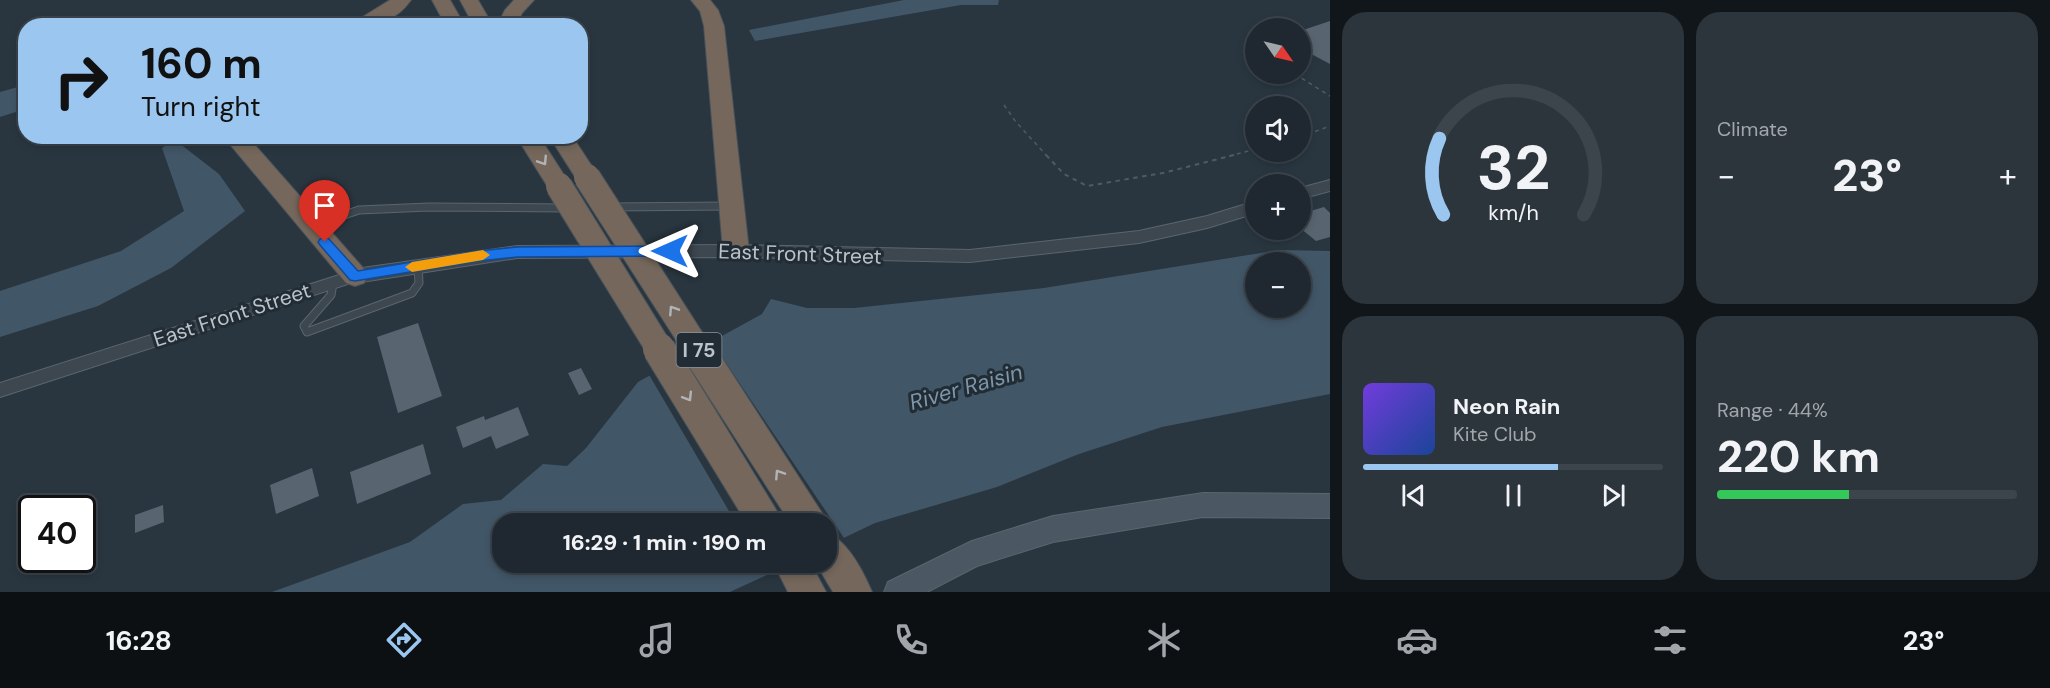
<!DOCTYPE html>
<html lang="en">
<head>
<meta charset="utf-8">
<style>
	:root { --surface:#1f2830; --page:#2c343c; --text:#f1f3f6; --muted:#a1a6ab; --line:#3c444c; --accent:#9ac6ef }
	body { margin:0; font-family:"DM Sans",sans-serif; background:var(--page); color:var(--text); height:100vh; display:flex; flex-direction:column; font-size:22px; white-space:nowrap }
	* { box-sizing:border-box; margin:0 }
	p { font-size:20px; color:var(--muted) }
	.icon { flex:none; width:33px; height:33px; fill:none; stroke:currentColor; stroke-width:2; stroke-linecap:round; stroke-linejoin:round }
	.map { position:relative; flex:1; overflow:hidden }
	.details { display:flex; flex-direction:column; gap:12px; padding:12px; background:#11161a; width:720px }
	.details>* { flex:none }
	.hud { position:absolute; left:18px; top:18px; width:570px; height:126px; border-radius:24px; box-shadow:0 3px 9px #0003,0 0 0 2px var(--line); background:#9ac6ef; color:#111; overflow:hidden }
	.needle { width:39px; rotate:124deg }
	.fabs { position:absolute; left:1245px; top:18px; display:grid; gap:12px }
	.fabs a { display:grid; place-items:center; width:66px; height:66px; border-radius:50%; background:var(--surface); box-shadow:0 3px 9px #0003,0 0 0 2px var(--line); font-size:30px }
	.speed { position:absolute; left:18px; top:495px; display:flex; gap:12px; font-size:30px; font-weight:700; text-align:center }
	.speed>* { display:grid; place-content:center; width:78px; height:78px; border-radius:50%; background:var(--surface); box-shadow:0 3px 9px #0003,0 0 0 2px var(--line); line-height:1 }
	.speed .limit { border:3px solid #111; border-radius:9px; background:#fff; color:#111 }
	.pin { position:absolute; display:grid; place-items:center; width:51px; height:51px; color:#fff; margin:-62px -26px; border-radius:50% 50% 50% 0; rotate:-45deg; box-shadow:0 0 6px #0007 }
	.pin .icon { rotate:45deg }
	.me { position:absolute; width:66px; margin:-33px; rotate:270deg; stroke-linejoin:round; filter:drop-shadow(0 0 4px #0008) }
	.turn { display:flex; align-items:center; gap:21px; height:126px; padding:0 24px; font-size:27px }
	.turn .icon { width:78px; height:78px; stroke-width:2.5 }
	.turn b { display:block; font-size:42px; line-height:51px }
	.big { font-size:45px; font-weight:800; line-height:1.1 }
	.details .widget { flex:1; display:flex; flex-direction:column; justify-content:center; gap:9px; min-width:0; padding:0 21px; border-radius:24px; background:var(--page) }
	.details .dial { align-items:center; gap:0 }
	.dial svg { height:156px; overflow:visible; fill:none; stroke:var(--line); stroke-width:7; stroke-linecap:round; text-anchor:middle }
	.dial text { fill:var(--text); stroke:none }
	.song { display:flex; align-items:center; gap:18px }
	.cover { width:72px; height:72px; border-radius:9px; background:linear-gradient(135deg,hsl(260 70% 55%),hsl(220 70% 35%)) }
	.played { height:6px; border-radius:3px; background:linear-gradient(90deg,var(--accent) 65%,var(--line) 65%) }
	.keys { display:flex; justify-content:space-around; direction:ltr }
	.heat { display:flex; justify-content:space-between; align-items:center; font-size:33px; direction:ltr }
	.charge { height:9px; border-radius:4px; background:linear-gradient(90deg,#34c759 44%,var(--line) 0) }
	.details .tiles { flex:1; display:grid; gap:12px; grid-template-columns:repeat(2,1fr) }
	.trip { position:absolute; left:492px; top:513px; width:345px; height:60px; border-radius:24px; background:var(--surface); box-shadow:0 3px 9px #0003,0 0 0 2px var(--line); font-weight:800; line-height:60px; text-align:center }
	.menu { display:flex; height:96px; justify-content:space-around; align-items:center; background:#0c1013; color:var(--muted) }
	.menu .icon { width:42px; height:42px }
	.menu .current { color:var(--accent) }
	.menu b { font-size:27px; color:var(--text) }
	main { display:flex; flex:1; min-height:0 }
	.map>svg:first-child { display:block }
</style>
</head>
<body>
<main>
<div class="map">
<svg width="1330" height="592" viewBox="0 0 1330 592">
	<rect width="100%" height="100%" fill="#293640"/>
	<path fill="#415667" fill-rule="evenodd" d="M904,0H999L998,5H961L755,41L749,30Z
		M25,85V109L0,117V92Z
		M175,140L219,174L245,211L171,268L98,306L0,337V291L121,251L184,211L162,148Z
		M1279,250L1330,251V394L1162,427L1079,454L997,487L875,523L827,546L826,524H502V562L793,563L730,592H272L410,542L463,504L501,500L543,464L567,466L586,448L638,382L762,314L771,299L807,308H854L1044,288ZM1256,262H1300V308H1256Z"/>
	<path fill="#293640" d="M709,338L846,541L826,549V524L736,523L648,373Z"/>
	<path fill="#58646f" d="M1330,21V64L1300,48V31Z
		M1324,207L1330,213V237L1316,241L1300,228V214Z
		M418,323L442,396L398,413L377,337Z
		M581,368L592,389L579,395L568,373Z
		M518,407L529,435L496,449L491,436L463,448L456,427L484,416L485,420Z
		M423,444L431,474L357,504L350,472Z
		M312,468L319,496L276,514L270,485Z
		M163,505L164,522L135,533V515Z"/>
	<g fill="none" stroke-linecap="round" stroke-linejoin="round">
		<defs>
			<path id="service" d="M611,207L728,206
				M314,225L359,210L429,207L566,208
				M333,283L331,295L304,326L307,332L412,293L419,283L418,266"/>
			<path id="minor" d="M355,270L360,272L362,276L360,280L0,397V383Z"/>
			<path id="tertiary" d="M1330,180V191L1300,199V188Z
				M1256,201V213L1207,228L1139,243L970,262L736,257L517,258L355,283L349,281L346,276L349,271L355,269L517,246L736,245L970,250L1139,231L1207,216Z"/>
			<path id="secondary" d="M1203,493L1330,494V518L1203,517L1053,542L977,566L927,592H884L888,582L972,541L1053,516Z"/>
			<path id="motorway" d="M390,0H411C395,23 373,26 348,26Z
				M432,0H450L465,26H446Z
				M460,0H478L493,26H474Z
				M514,0H534L522,13L516,26H497L505,10Z
				M691,0H710L718,10L724,26L749,251L745,258L736,260L727,258L723,251L704,26L700,11Z
				M223,136H247L364,269L368,276L364,283L355,286L346,283Z
				M516,136H539L571,186L567,192L559,194L551,192Z
				M549,136H572L599,177L595,183L587,185L579,183Z
				M826,532C848,541 863,571 872,592H833L815,562H826Z
				M773,562H810L826,592H788Z"/>
		</defs>
		<use href="#service" stroke="#5b656d" stroke-width="9"/>
		<use href="#minor" stroke="#5b656d" stroke-width="2"/>
		<use href="#tertiary" stroke="#5b656d" stroke-width="2"/>
		<use href="#secondary" stroke="#5b656d" stroke-width="2"/>
		<use href="#motorway" stroke="#48525a" stroke-width="2"/>
		<path stroke="#4b5e5e" stroke-width="1.5" stroke-dasharray="4 4" stroke-linecap="butt" d="M1246,45L1256,50
			M1295,74L1330,96
			M1004,105L1016,122L1047,156
			M1300,137L1330,126
			M1229,156L1256,149"/>
		<path stroke="#4b5e5e" stroke-width="2" stroke-dasharray="4.5 4.5" stroke-linecap="butt" d="M1046,155L1064,174L1087,186L1163,173L1234,155"/>
		<use href="#service" stroke="#3d4750" stroke-width="7"/>
		<use href="#minor" fill="#3d4750" fill-rule="evenodd"/>
		<use href="#tertiary" fill="#3d4750" fill-rule="evenodd"/>
		<use href="#secondary" fill="#4b5762" fill-rule="evenodd"/>
		<use href="#motorway" fill="#75675b" fill-rule="evenodd"/>
		<defs>
			<path id="motorway-bridge-far1" d="M587,177L698,350
				M559,186L660,350"/>
			<path id="motorway-bridge" d="M659,349L766,524
				M697,349L810,524"/>
		</defs>
		<use href="#motorway-bridge-far1" stroke="#48525a" stroke-width="28" stroke-linecap="butt"/>
		<use href="#motorway-bridge" stroke="#48525a" stroke-width="34" stroke-linecap="butt"/>
		<use href="#motorway-bridge-far1" stroke="#75675b" stroke-width="26"/>
		<use href="#motorway-bridge" stroke="#75675b" stroke-width="32"/>
	</g>
	<defs><path id="oneway-chevron" d="M-2-3.5L2.5 0L-2 3.5" fill="none" stroke-width="1.6" stroke-linecap="round" stroke-linejoin="round" transform="scale(1.5)"/></defs>
	<g stroke="#b0b4b9">
		<use href="#oneway-chevron" transform="translate(543 161) rotate(57)"/>
		<use href="#oneway-chevron" transform="translate(673 310) rotate(-123)"/>
		<use href="#oneway-chevron" transform="translate(688 397) rotate(58)"/>
		<use href="#oneway-chevron" transform="translate(779 474) rotate(-123)"/>
	</g>
	<path fill="#1a73e8" stroke="#114b97" stroke-width="1.5" d="M325,237L329,239L358,271L478,251L517,247L670,246L677,251L670,256L517,257L478,261L355,281L350,280L320,245L318,242L320,239Z"/>
	<path fill="#f59e0b" d="M483,250L490,255L483,260L412,272L405,267L412,262Z"/>
	<g text-anchor="middle" dominant-baseline="central" stroke-width="6" stroke-linejoin="round" paint-order="stroke">
		<rect fill="#222c35" stroke="#8c959d" stroke-width="1.5" x="676.5" y="333" width="45" height="34" rx="4.5"/>
		<g font-size="20" font-weight="bold" fill="#bac2ca">
			<text x="699" y="350">I 75</text>
		</g>
		<g font-size="21" fill="#bac2ca" stroke="#222c35">
			<text transform="translate(800 254) rotate(2)">East Front Street</text>
			<text transform="translate(232 315) rotate(-18)">East Front Street</text>
		</g>
		<g font-size="22" font-style="italic" fill="#7e96aa" stroke="#222c35">
			<text transform="translate(966 387) rotate(-16)">River Raisin</text>
		</g>
	</g>
</svg>
<div class="fabs">
<a><svg class="needle" viewBox="-14 -14 28 28"><path d="M0-13l5 13h-10z" fill="#e53935"/><path d="M0 13l5-13h-10z" fill="#a1a6ab"/></svg></a>
<a><svg class="icon" aria-label="sound" viewBox="0 0 24 24"><path d="M4 9h4l5-4v14l-5-4H4zM17 9q2 3 0 6"/></svg></a>
<a>+</a>
<a>−</a>
</div>
<div class="speed"><div class="limit">40</div></div>
<div class="pin" style="left:325px;top:242px;background:#d93025"><svg class="icon" aria-label="arrive" viewBox="0 0 24 24"><path d="M6 21V4h12l-3 4 3 4H6"/></svg></div>
<svg class="me" style="left:670px;top:251px" viewBox="-20 -20 40 40"><path d="M0-17L14 15 0 8-14 15z" fill="#1a73e8" stroke="#fff" stroke-width="4"/></svg>
<div class="trip">16:29 · 1 min · 190 m</div>
<div class="hud">
<div class="turn"><svg class="icon" aria-label="right" viewBox="0 0 24 24"><path d="M7 20v-9h11M14 6l5 5-5 5"/></svg><div><b>160 m</b>Turn right</div></div>
</div>
</div>
<section class="details">
<div class="tiles">
<div class="widget dial"><svg viewBox="0 0 100 80">
<path d="M14 69A42 42 0 1 1 86 69"/>
<path d="M14 69A42 42 0 0 1 12 30" stroke="#9ac6ef"/>
<text x="50" y="56" font-size="32" font-weight="700">32</text>
<text x="50" y="72" font-size="11">km/h</text>
</svg></div>
<div class="widget"><p>Climate</p>
<div class="heat"><a>−</a><b class="big">23°</b><a>+</a></div>
</div>
<div class="widget">
<div class="song"><i class="cover"></i><div><b>Neon Rain</b><p>Kite Club</p></div></div>
<div class="played"></div>
<div class="keys"><svg class="icon" aria-label="previous" viewBox="0 0 24 24"><path d="M18 5L8 12l10 7zM5 5v14"/></svg><svg class="icon" aria-label="pause" viewBox="0 0 24 24"><path d="M8 5v14M16 5v14"/></svg><svg class="icon" aria-label="next" viewBox="0 0 24 24"><path d="M6 5l10 7-10 7zM19 5v14"/></svg></div>
</div>
<div class="widget"><p>Range · 44%</p><b class="big">220 km</b><div class="charge"></div></div>
</div>
</section>
</main>
<nav class="menu">
<b>16:28</b>
<svg class="icon current" aria-label="directions" viewBox="0 0 24 24"><path d="M12 3l9 9-9 9-9-9zM9 14v-3h6M13 9l2 2-2 2"/></svg>
<svg class="icon" aria-label="music" viewBox="0 0 24 24"><path d="M9 18V5l10-2v13"/><circle cx="6" cy="18" r="3"/><circle cx="16" cy="16" r="3"/></svg>
<svg class="icon" aria-label="phone" viewBox="0 0 24 24"><path d="M5 4h4l2 5-3 2q2 4 5 5l2-3 5 2v4C11 20 4 13 5 4z"/></svg>
<svg class="icon" aria-label="climate" viewBox="0 0 24 24"><path d="M12 3v18M4 7l16 10M4 17L20 7"/></svg>
<svg class="icon" aria-label="car" viewBox="0 0 24 24"><path d="M5 17H2v-5l4-1 3-4h7l3 4 3 1v5h-3M9 17h6M6 11h13"/><circle cx="7" cy="17" r="2"/><circle cx="17" cy="17" r="2"/></svg>
<svg class="icon" aria-label="filters" viewBox="0 0 24 24"><path d="M4 7h16M4 17h16"/><circle cx="9" cy="7" r="2"/><circle cx="15" cy="17" r="2"/></svg>
<b>23°</b>
</nav>
</body>
</html>
